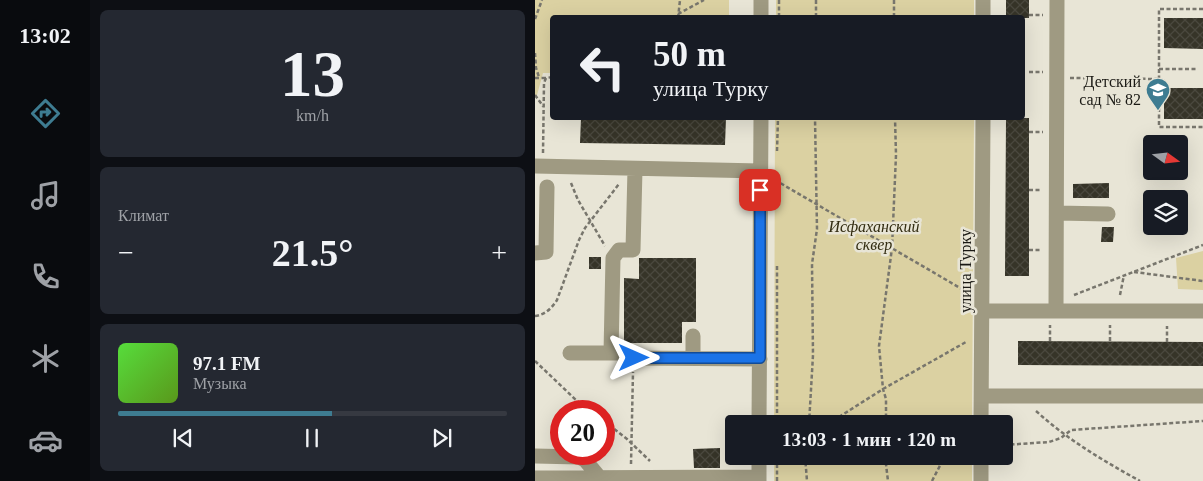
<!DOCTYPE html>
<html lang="ru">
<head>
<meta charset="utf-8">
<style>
	:root { --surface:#171b24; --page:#242831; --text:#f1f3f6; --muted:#9ea1a6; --line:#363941; --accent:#3e7c91 }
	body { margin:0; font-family:"Times New Roman",serif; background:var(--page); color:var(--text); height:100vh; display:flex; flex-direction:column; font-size:19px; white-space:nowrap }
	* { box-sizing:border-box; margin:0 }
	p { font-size:16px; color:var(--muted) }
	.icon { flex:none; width:28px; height:28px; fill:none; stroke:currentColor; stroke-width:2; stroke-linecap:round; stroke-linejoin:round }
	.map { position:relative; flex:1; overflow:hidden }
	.panel { display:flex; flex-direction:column; gap:10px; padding:10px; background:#0d0f14; width:445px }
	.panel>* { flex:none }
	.top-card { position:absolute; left:15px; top:15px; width:475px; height:105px; border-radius:5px; box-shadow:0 5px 20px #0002; background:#171b24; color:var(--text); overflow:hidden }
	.needle { width:32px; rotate:105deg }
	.tools { position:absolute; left:608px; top:135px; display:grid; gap:10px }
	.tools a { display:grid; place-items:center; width:45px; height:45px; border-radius:5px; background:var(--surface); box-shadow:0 5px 20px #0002; font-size:25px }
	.speed { position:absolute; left:15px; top:400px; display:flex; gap:10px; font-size:25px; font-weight:700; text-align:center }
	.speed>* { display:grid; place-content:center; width:65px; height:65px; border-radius:50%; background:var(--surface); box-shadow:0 5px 20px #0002; line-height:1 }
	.speed .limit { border:8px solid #d22; background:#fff; color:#111 }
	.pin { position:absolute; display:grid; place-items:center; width:42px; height:42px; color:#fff; margin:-21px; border-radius:10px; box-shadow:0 2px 8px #0006 }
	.me { position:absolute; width:55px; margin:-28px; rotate:90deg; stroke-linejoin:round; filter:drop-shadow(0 0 4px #0008) }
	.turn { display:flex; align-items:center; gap:18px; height:105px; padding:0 20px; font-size:22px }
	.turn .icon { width:65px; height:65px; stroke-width:2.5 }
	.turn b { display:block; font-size:35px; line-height:42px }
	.big { font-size:38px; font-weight:800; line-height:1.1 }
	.panel .tile { flex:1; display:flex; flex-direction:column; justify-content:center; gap:8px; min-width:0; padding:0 18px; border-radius:8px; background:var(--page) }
	.panel .dial { align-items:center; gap:0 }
	.dial b { font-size:65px; line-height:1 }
	.song { display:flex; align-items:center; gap:15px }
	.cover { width:60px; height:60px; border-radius:8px; background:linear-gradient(135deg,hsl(110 70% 55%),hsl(90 70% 35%)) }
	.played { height:5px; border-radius:2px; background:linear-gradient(90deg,var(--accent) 55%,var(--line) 55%) }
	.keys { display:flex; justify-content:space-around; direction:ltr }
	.heat { display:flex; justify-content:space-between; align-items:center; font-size:28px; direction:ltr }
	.trip { position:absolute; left:190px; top:415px; width:288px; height:50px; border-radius:5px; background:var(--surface); box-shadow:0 5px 20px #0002; font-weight:800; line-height:50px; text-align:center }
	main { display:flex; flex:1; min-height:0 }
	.tabs { display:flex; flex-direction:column; width:90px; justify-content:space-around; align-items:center; background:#090b0e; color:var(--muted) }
	.tabs .icon { width:35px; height:35px }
	.tabs .current { color:var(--accent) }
	.tabs b { font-size:22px; color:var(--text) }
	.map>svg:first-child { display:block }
</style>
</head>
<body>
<main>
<nav class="tabs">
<b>13:02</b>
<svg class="icon current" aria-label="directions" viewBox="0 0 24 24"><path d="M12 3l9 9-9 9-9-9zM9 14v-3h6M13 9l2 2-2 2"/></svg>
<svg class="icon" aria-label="music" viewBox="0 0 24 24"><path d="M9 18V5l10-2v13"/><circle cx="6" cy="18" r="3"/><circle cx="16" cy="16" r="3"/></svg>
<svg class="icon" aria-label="phone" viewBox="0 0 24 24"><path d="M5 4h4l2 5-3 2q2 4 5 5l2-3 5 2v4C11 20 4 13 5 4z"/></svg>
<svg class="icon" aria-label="climate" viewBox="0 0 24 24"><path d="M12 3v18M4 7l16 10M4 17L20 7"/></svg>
<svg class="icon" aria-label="car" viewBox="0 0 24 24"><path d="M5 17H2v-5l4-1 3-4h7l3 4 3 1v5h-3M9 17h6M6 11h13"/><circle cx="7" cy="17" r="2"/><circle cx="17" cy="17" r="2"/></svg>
</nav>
<section class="panel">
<div class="tile dial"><b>13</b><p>km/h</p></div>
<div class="tile"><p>Климат</p>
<div class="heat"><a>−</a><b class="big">21.5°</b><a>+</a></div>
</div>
<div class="tile">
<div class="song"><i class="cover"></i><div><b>97.1 FM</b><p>Музыка</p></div></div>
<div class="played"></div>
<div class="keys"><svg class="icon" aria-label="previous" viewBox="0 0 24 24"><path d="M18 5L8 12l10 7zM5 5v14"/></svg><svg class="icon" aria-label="pause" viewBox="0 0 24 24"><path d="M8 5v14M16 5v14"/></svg><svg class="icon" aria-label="next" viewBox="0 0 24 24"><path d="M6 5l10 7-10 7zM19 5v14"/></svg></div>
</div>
</section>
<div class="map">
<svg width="668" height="481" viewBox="0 0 668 481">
	<defs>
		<pattern id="building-cross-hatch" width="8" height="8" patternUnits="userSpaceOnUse" patternTransform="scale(1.25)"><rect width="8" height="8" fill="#363428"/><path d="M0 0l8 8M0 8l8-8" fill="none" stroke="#4a483e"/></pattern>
	</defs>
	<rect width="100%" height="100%" fill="#e8e5d6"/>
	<path fill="#dbd1a2" d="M0,0H194V17L18,18L17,73H8L2,95H0Z
		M241,0H439V17H241Z
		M240,118H439L437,424H239Z
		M668,251V290L643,289L641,258Z
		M239,456H437V481H239Z"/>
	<path fill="url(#building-cross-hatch)" d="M471,0H494V18H471Z
		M629,18H668V49L629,48Z
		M629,88H668V119H629Z
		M46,118H191L190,145L45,143Z
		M471,118H494V276H470Z
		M574,183V198H538V184Z
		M567,227H579L578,242H566Z
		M54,257H66V269H54Z
		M104,258H161V322H147V343H89V278L104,279Z
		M483,341L668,342V366L483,365Z
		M185,448V468H159L158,449Z"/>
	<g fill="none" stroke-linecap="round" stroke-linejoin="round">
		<path stroke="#78766d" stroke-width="2.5" stroke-dasharray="4 2.5" stroke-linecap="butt" d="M244,0V18
			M281,0V18
			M359,0V18
			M668,9H624V127H668
			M143,14L169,0
			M494,15H508
			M143,18L145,0
			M0,19L7,0
			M0,53L1,68L4,77
			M624,69H662
			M494,72H508
			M0,78H11
			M535,78L624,79
			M0,95L8,106
			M494,132H508
			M242,151L243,118
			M8,153L9,83L11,78L18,77
			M240,180L432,292
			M36,183L43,200L70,246
			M494,190H507
			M494,250H507
			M242,266V424
			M599,272L668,281
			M539,295L668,245
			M585,295L589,275
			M0,316C10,315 17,308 22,300L44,240L50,228L84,184
			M515,341V325
			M575,341V325
			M632,342V326
			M0,361L42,401L56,411
			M501,411C533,440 567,460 605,481
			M69,421L92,439L115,461
			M274,424L278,355L277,264L282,229L280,118
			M293,424L348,389L431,342
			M351,424V399L348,389L344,346L357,248L361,155L360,118
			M427,424L431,417
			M469,445L514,442L526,438L536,430L668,421
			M270,456L272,481
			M350,456L353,481
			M96,464L98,372
			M242,481V456
			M397,481L410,456"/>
		<path stroke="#9f9a82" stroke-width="15" d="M226,18V0
			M448,18V0
			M0,166L225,171
			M522,213L573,214
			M0,253L11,252L12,187
			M447,311H668
			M521,311L522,0
			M158,336V358
			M35,353H76L78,258L84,250H98L100,169
			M76,353H89L99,358L225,359
			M447,396H668
			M224,424L226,118
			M446,424L448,118
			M0,456L44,457L50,460L65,478
			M0,478L224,477
			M224,481V456
			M446,481V456"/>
	</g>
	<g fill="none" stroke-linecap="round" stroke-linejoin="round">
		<defs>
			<path id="route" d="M99,358H225V190"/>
		</defs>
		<use href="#route" stroke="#114b97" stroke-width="12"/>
		<use href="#route" stroke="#1a73e8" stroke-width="9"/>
	</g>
	<defs>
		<symbol id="school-pin" viewBox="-11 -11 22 30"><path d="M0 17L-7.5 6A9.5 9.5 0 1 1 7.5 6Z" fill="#3e7c91" stroke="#e8e5d6"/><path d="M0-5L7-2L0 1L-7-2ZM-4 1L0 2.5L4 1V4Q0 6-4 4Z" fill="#fff"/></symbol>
	</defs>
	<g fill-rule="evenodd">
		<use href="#school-pin" x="609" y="76" width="28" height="38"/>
	</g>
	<g text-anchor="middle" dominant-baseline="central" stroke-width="5" stroke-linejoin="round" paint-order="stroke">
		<g font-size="16" fill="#1a1914" stroke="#e8e5d6" text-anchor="end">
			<text x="606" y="81">Детский<tspan x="606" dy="18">сад № 82</tspan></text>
		</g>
		<g font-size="16" font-style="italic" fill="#322c11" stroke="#e8e5d6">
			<text x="339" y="226">Исфаханский<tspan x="339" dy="18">сквер</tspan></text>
		</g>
		<g font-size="16" fill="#1a1914" stroke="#e8e5d6">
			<text transform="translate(430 271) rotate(-90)">улица Турку</text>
		</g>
	</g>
</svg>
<div class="tools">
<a><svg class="needle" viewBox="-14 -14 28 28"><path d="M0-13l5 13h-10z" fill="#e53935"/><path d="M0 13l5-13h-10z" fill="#9ea1a6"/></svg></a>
<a><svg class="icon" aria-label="layers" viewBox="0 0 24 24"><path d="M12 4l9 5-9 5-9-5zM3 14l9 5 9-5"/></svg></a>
</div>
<div class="speed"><div class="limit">20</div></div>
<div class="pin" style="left:225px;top:190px;background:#d93025"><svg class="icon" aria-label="arrive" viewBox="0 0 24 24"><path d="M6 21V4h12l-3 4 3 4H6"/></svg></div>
<svg class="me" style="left:99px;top:358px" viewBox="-20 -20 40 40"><path d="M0-17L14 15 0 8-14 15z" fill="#1a73e8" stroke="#fff" stroke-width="4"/></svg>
<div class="trip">13:03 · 1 мин · 120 m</div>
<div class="top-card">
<div class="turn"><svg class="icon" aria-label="left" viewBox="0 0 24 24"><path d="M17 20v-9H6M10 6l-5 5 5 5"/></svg><div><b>50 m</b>улица Турку</div></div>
</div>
</div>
</main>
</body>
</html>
